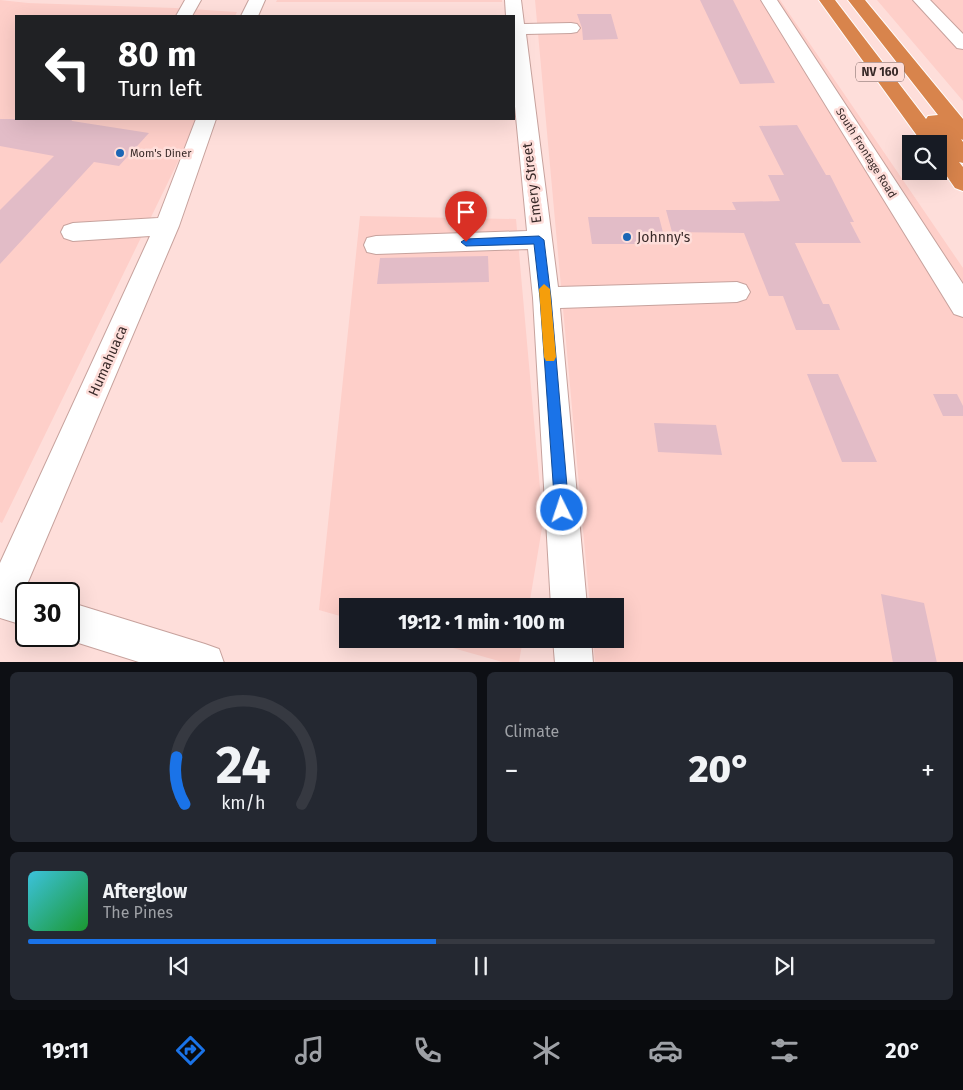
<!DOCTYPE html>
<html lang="en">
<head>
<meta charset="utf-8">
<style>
	:root { --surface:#171b24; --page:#242831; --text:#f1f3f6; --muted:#9ea1a6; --line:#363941; --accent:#1a73e8 }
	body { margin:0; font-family:"Fira Sans",sans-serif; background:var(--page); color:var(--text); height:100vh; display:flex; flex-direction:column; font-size:19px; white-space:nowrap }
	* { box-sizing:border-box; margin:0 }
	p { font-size:16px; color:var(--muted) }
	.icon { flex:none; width:28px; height:28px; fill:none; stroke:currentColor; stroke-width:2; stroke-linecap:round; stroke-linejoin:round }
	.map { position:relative; height:662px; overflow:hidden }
	.sheet { display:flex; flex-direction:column; gap:10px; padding:10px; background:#0d0f14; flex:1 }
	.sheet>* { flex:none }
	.hud { position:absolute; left:15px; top:15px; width:500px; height:105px; border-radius:0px; box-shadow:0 5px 20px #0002; background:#202124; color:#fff; overflow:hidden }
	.fabs { position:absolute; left:902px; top:135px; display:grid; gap:10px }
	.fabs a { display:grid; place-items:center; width:45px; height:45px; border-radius:0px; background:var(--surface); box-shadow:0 5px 20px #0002; font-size:25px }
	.speed { position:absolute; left:15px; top:582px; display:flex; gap:10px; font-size:25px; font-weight:700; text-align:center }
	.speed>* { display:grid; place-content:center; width:65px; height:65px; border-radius:50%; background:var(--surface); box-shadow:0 5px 20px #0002; line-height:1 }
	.speed .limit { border:2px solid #111; border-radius:8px; background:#fff; color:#111 }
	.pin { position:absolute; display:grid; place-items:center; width:42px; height:42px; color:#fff; margin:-51px -21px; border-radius:50% 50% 50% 0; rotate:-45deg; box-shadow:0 0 5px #0007 }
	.pin .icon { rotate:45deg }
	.me { position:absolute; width:55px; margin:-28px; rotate:356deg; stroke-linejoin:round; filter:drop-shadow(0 0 4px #0008) }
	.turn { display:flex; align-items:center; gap:18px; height:105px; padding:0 20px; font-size:22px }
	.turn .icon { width:65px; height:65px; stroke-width:2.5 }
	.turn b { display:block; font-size:35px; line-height:42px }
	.big { font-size:38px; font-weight:800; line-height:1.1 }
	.sheet .widget { flex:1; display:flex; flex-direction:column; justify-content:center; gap:8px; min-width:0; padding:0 18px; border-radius:8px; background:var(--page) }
	.sheet .dial { align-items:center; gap:0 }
	.dial svg { height:130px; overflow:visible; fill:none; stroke:var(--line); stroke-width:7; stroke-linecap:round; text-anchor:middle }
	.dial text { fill:var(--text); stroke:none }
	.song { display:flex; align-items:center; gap:15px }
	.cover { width:60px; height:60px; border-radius:8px; background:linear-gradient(135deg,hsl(190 70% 55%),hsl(130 70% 35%)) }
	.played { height:5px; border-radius:2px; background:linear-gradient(90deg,var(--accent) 45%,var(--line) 45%) }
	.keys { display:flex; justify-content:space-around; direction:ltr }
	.heat { display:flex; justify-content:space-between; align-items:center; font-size:28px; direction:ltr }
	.sheet .tiles { flex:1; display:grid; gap:10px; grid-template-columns:1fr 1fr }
	.widget:last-child { grid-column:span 2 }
	.trip { position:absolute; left:339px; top:598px; width:285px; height:50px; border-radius:0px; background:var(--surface); box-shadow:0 5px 20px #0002; font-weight:800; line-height:50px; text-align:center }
	.menu { display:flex; height:80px; justify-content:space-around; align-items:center; background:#090b0e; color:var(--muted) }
	.menu .icon { width:35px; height:35px }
	.menu .on { color:var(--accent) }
	.menu b { font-size:22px; color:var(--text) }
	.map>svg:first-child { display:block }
</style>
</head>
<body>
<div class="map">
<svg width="963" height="663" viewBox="0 0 963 663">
	<rect width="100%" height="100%" fill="#fededa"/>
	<path fill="#fecfc9" d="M0,0L28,3L175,8L237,12L235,16H16V119H198L191,135L2,523L0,522Z
		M277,0H502V2H276Z
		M535,0H780L963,268V662H595L593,639H615V606H590Z
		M877,0H963V101Z
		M360,216L516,219L543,522L529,606H348L347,618L319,610Z
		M421,639H523L519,662L506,663Z"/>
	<path fill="#e2bcc7" d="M700,0H733L775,83L740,84Z
		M577,14H611L618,39L583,40L582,28Z
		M0,119H71L72,121L149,133L119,166L94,162L0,264V210L54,156L0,146Z
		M797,125L826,175H830L854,222H850L861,243H795L823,304H829L840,330H796L783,296H769L744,233L672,232L666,210H736L732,202L780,201L768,175H784L759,126Z
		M588,217H659L666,244H592Z
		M488,256L489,282L377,284L380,258Z
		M807,374H838L877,462H842Z
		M933,394H957L963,406V416H943Z
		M654,423L716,425L722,455L658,452Z
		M881,594L924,603L937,663H893Z"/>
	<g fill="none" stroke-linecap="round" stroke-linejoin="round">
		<defs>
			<path id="minor" d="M185,0H201L192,16H176Z
				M249,0H265L258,16H241Z
				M505,0H521L524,24L571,23L577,24L580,28L577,32L571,33L526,34L558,287L737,282L746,285L750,292L746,299L737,302L560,308L587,606H551L533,298L528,249L376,254L367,252L364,245L367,238L376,236L527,231L514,96V16H506Z
				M761,0H777L963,284V317L954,314Z
				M913,0H930L963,34V49L957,48Z
				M196,119H216L179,226L25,589L36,594H26V626L0,618V563L150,236L73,241L64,238L61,232L64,226L73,223L158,218Z
				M69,602L205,644L219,649L224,663H142L69,640L61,636H69Z
				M553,639H591L593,663H555Z"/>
			<path id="highway" d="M819,0H835L926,119L928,116L938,115L848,0H865L963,119V140L961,139L963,142V163L959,162L963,167V191L955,188L939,165V144H923Z"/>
		</defs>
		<use href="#minor" stroke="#c7a29d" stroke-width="2"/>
		<use href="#highway" stroke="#fff" stroke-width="2"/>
		<use href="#minor" fill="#fff" fill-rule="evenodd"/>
		<use href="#highway" fill="#d8844c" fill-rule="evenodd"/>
	</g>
	<path fill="#1a73e8" stroke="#114b97" d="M539,236L544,240L551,298L569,510L567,515L562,517L557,515L555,510L540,298L534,244L466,246L461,242L466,239Z"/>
	<path fill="#f59e0b" d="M544,284L550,289L556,357L554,361H546L544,357L539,289Z"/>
	<g fill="#1b66b5" stroke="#fededa" stroke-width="2">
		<circle cx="120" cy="153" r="5"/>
		<circle cx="627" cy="237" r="5"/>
	</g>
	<g text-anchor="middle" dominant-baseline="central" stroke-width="5" stroke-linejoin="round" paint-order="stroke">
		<g font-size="11" fill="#392a29" stroke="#fededa" text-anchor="start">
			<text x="130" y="153">Mom's Diner</text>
		</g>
		<g font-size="11" fill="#392a29" stroke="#fededa">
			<text transform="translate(866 153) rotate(58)">South Frontage Road</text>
		</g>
		<rect fill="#fededa" stroke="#74605e" stroke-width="1" x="856" y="62.5" width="48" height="19" rx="4"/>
		<g font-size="12" font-weight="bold" fill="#392a29">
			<text x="880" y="72">NV 160</text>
		</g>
		<g font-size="14" fill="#392a29" stroke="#fededa">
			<text transform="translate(532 183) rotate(-97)">Emery Street</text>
			<text transform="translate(108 361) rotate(-66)">Humahuaca</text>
		</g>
		<g font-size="14" fill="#392a29" stroke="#fededa" text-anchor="start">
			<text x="637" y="237">Johnny's</text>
		</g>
	</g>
</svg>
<div class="fabs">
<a><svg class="icon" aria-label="search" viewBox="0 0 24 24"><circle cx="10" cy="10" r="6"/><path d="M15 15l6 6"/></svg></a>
</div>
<div class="speed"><div class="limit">30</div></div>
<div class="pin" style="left:466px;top:242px;background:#d93025"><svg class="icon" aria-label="arrive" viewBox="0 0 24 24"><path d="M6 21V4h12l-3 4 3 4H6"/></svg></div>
<svg class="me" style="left:562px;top:510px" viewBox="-20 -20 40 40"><circle r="17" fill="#1a73e8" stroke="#fff" stroke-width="3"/><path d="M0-11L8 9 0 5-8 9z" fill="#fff"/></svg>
<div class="trip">19:12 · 1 min · 100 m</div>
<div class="hud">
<div class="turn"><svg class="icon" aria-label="left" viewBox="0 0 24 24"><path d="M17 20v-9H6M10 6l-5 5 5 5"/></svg><div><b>80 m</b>Turn left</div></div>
</div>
</div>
<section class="sheet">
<div class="tiles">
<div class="widget dial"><svg viewBox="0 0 100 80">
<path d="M14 69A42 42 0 1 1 86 69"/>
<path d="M14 69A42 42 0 0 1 9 40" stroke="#1a73e8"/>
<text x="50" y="56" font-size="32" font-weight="700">24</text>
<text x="50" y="72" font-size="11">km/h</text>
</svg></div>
<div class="widget"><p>Climate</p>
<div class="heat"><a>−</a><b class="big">20°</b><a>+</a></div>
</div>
<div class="widget">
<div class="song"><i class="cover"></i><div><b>Afterglow</b><p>The Pines</p></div></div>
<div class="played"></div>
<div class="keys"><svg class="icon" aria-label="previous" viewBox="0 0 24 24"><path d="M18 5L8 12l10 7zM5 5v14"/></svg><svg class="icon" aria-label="pause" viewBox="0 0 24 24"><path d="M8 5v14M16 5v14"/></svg><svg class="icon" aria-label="next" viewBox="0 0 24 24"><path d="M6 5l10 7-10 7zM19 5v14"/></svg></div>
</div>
</div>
</section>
<nav class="menu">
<b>19:11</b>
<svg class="icon on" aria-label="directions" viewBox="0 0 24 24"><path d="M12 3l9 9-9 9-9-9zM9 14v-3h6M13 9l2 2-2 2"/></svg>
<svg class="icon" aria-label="music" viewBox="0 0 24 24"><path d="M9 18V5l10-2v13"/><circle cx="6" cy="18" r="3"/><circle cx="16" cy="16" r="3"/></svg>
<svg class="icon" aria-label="phone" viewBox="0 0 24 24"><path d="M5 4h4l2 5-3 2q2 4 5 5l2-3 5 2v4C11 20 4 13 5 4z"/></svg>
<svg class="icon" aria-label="climate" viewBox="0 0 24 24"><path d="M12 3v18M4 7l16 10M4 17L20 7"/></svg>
<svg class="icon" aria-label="car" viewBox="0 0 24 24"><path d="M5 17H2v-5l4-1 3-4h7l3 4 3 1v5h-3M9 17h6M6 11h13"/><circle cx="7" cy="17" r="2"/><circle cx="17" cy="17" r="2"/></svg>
<svg class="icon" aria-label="filters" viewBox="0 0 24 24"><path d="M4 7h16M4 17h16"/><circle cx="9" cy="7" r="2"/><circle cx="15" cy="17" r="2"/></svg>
<b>20°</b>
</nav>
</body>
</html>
